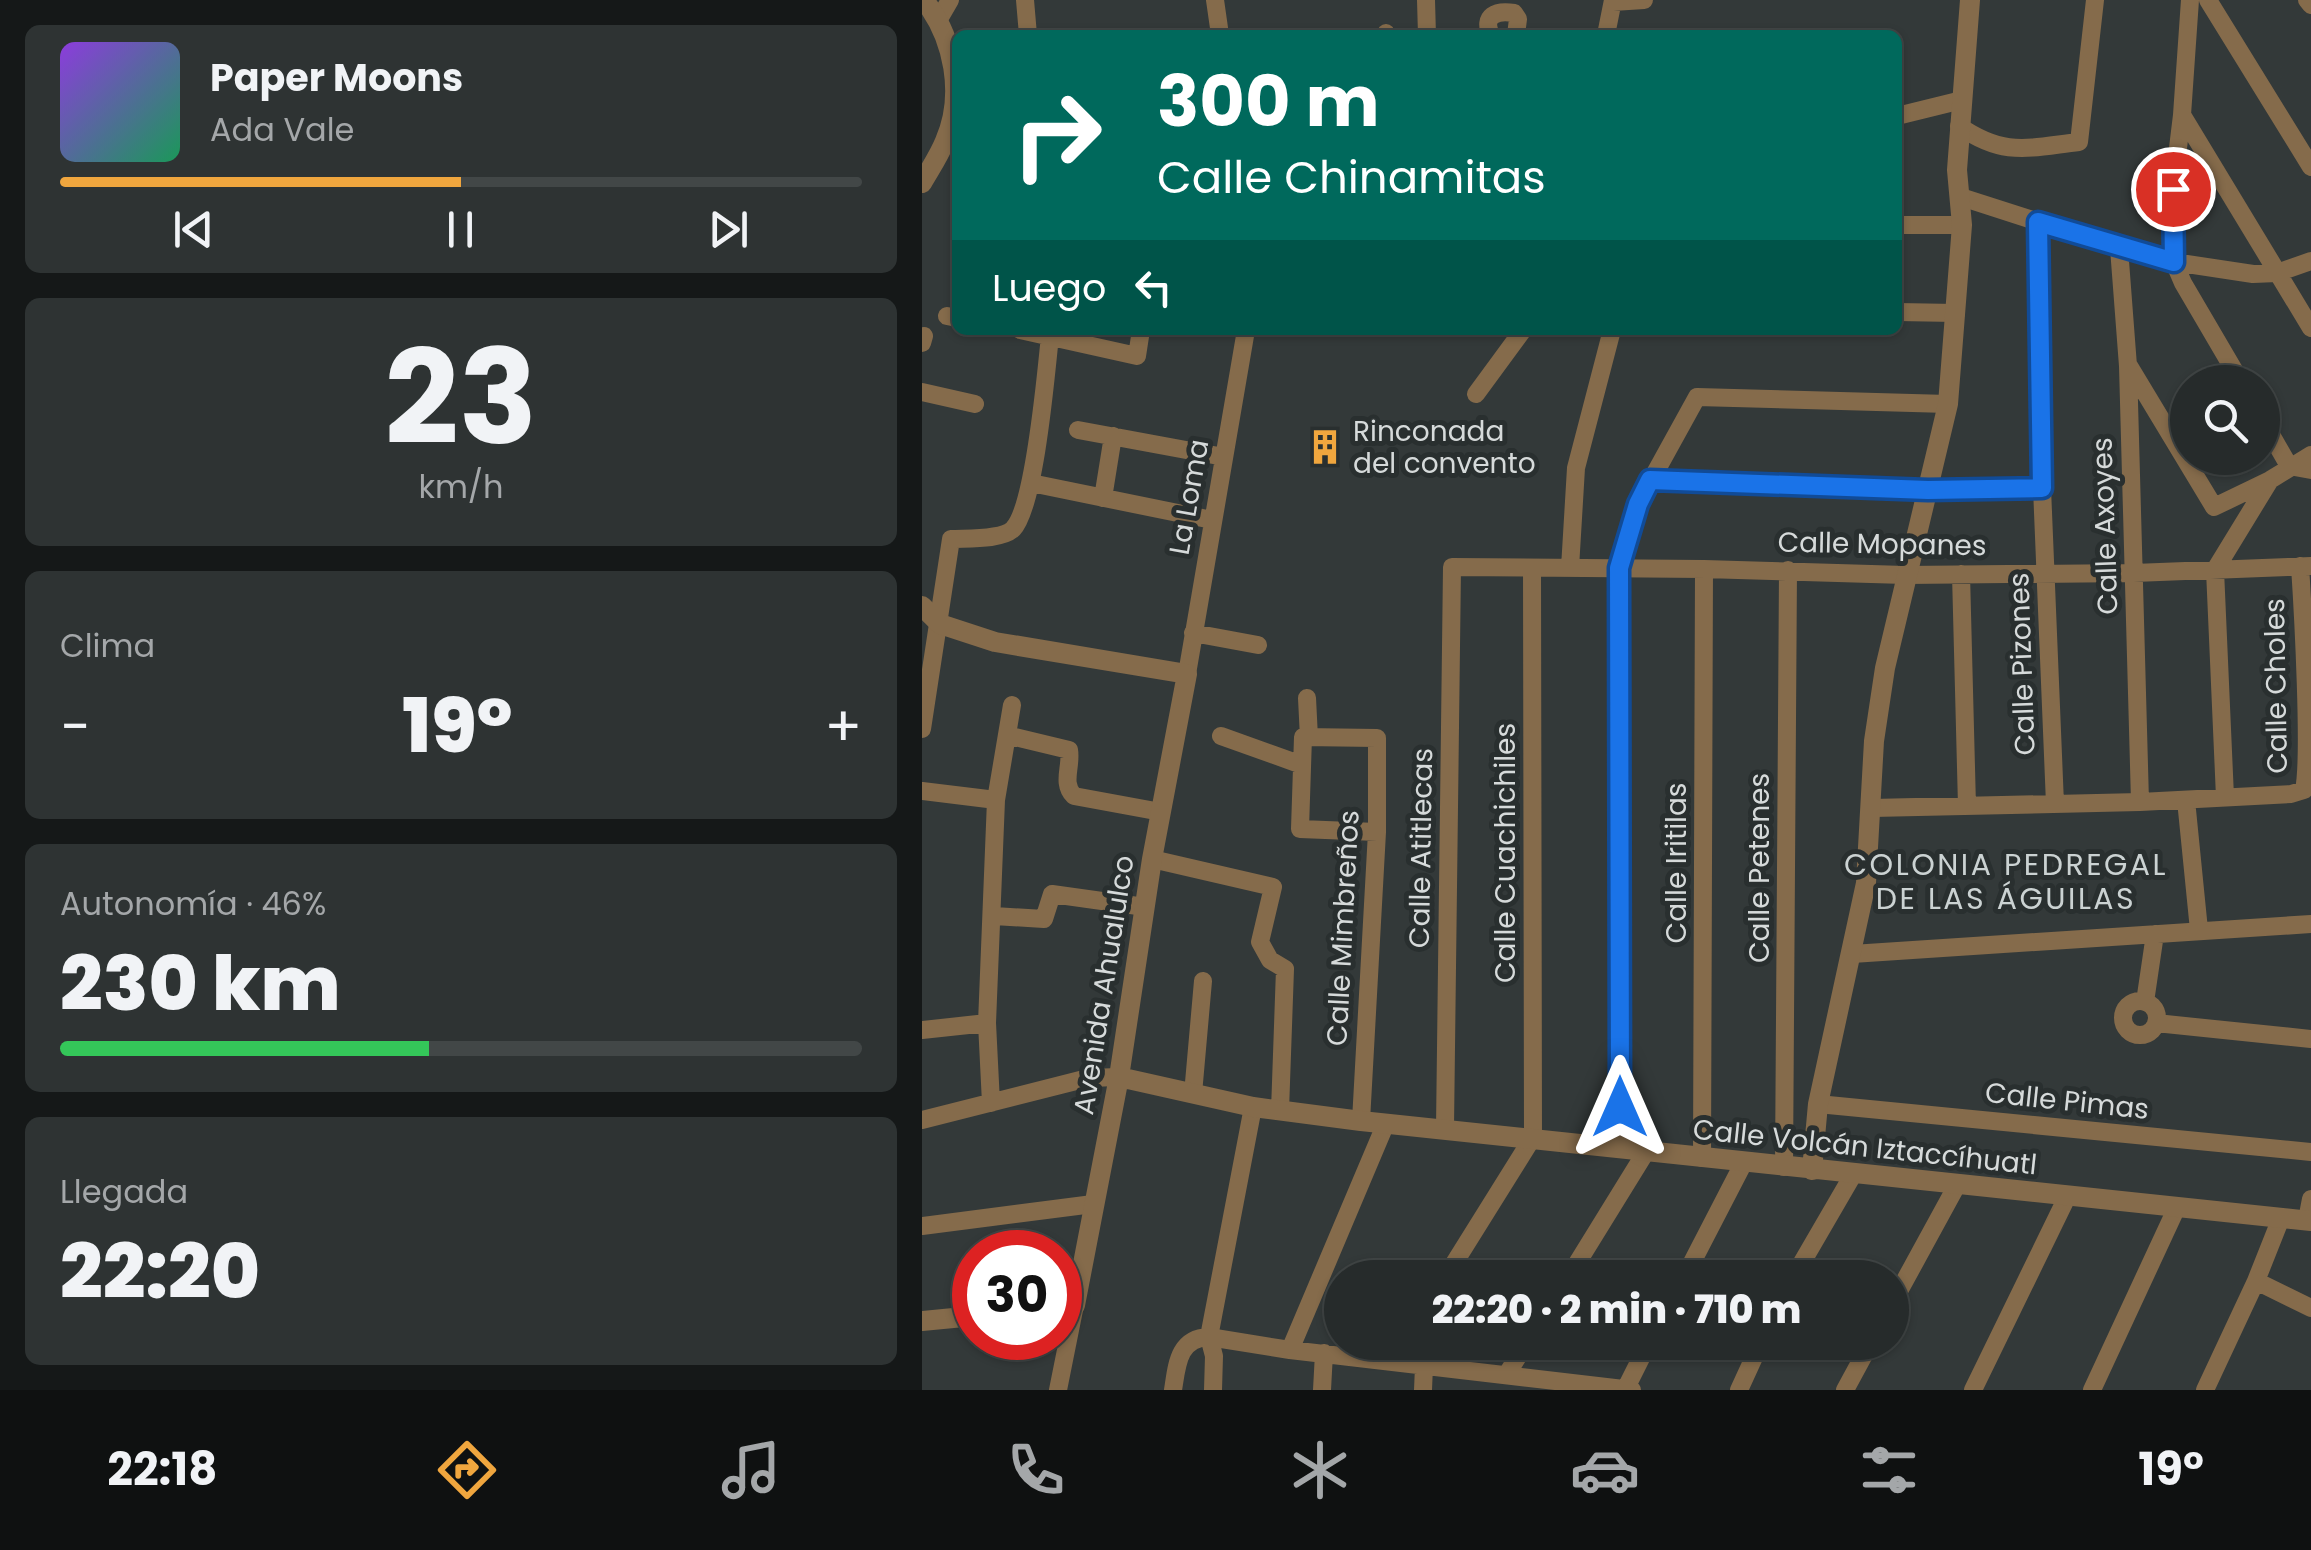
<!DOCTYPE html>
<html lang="es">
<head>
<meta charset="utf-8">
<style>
	:root { --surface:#262b2b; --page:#2e3333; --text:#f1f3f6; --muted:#a4a7a9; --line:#424747; --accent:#f0a63e }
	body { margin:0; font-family:Poppins,sans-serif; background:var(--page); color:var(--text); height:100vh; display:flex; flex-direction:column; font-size:38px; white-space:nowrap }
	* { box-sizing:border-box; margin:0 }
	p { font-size:32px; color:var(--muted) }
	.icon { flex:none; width:55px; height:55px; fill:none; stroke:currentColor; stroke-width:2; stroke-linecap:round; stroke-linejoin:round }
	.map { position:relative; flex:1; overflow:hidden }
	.side { display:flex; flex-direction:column; gap:25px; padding:25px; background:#151818; width:922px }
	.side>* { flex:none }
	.banner { position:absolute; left:30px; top:30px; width:950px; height:305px; border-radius:15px; box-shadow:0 2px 8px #0004,0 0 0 2px var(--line); background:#00695c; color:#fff; overflow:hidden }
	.fabs { position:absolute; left:1248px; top:365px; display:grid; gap:20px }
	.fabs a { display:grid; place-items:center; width:110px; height:110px; border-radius:50%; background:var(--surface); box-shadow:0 2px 8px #0004,0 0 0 2px var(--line); font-size:50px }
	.speed { position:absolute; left:30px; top:1230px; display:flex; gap:20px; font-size:50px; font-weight:700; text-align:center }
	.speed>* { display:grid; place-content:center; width:130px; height:130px; border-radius:50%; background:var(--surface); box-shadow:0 2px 8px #0004,0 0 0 2px var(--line); line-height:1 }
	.speed .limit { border:15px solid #d22; background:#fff; color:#111 }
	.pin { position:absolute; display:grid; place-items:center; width:85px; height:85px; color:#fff; margin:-42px; border:5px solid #fff; border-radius:50%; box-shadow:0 2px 10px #0007 }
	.me { position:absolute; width:110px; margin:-55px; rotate:0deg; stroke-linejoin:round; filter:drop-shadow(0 0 8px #0008) }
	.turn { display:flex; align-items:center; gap:35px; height:210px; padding:0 40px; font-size:45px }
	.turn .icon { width:130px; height:130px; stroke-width:2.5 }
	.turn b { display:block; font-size:70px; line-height:85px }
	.then { display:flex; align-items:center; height:95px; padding:0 40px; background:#0003; gap:20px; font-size:38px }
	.big { font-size:75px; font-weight:800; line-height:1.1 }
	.side .card { flex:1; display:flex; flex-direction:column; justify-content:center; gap:15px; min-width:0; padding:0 35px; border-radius:15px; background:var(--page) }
	.side .dial { align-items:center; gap:0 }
	.dial b { font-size:130px; line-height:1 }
	.song { display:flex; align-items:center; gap:30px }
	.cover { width:120px; height:120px; border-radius:15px; background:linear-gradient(135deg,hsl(270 70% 55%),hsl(150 70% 35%)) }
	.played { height:10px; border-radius:5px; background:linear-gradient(90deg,var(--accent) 50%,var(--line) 50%) }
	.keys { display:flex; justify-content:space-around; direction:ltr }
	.heat { display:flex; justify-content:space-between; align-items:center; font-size:55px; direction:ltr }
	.charge { height:15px; border-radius:8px; background:linear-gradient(90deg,#34c759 46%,var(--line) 0) }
	.trip { position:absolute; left:402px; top:1260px; width:585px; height:100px; border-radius:50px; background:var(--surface); box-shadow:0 2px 8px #0004,0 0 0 2px var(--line); font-weight:800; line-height:100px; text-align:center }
	.menu { display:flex; height:160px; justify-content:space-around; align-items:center; background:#0f1111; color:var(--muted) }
	.menu .icon { width:70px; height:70px }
	.menu .on { color:var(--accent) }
	.menu b { font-size:45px; color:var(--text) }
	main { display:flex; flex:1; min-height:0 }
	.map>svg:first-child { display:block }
</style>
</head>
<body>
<main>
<section class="side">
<div class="card">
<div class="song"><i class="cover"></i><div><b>Paper Moons</b><p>Ada Vale</p></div></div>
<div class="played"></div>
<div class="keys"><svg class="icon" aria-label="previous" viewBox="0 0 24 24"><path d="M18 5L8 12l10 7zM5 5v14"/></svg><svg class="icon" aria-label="pause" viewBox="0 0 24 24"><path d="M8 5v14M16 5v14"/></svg><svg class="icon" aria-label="next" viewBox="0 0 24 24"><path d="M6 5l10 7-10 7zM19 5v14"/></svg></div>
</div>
<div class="card dial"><b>23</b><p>km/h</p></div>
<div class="card"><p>Clima</p>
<div class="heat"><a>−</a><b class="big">19°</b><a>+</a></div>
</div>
<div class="card"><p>Autonomía · 46%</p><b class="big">230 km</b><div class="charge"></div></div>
<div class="card"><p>Llegada</p><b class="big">22:20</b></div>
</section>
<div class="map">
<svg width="1389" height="1390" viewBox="0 0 1389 1390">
	<rect width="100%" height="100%" fill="#333939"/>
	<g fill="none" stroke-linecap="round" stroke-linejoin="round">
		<path stroke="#856b4b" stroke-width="18" d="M103,0L106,35
			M293,0L298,35
			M504,0L505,35
			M1268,0L1260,115L1251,189L1252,262L1261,283L1319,382
			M1286,0L1389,167
			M1385,0L1389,5
			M691,2L722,0
			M17,19L28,0
			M464,35V33
			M569,35C560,16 574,10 592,13L596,19L594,35
			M684,35L691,0
			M1260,115L1389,328
			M975,116L1040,100
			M1037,126C1082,157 1105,148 1157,142L1173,0
			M1039,197L1197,248L1252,262L1331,274L1355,273L1389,261
			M1116,222L1120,488L1133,804
			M975,225H1040
			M1197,248L1206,366L1218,802
			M975,312L1034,313
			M25,316L35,318
			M98,330L215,356L219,330
			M0,343L2,336
			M1207,366L1292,507L1348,480L1389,455
			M0,392L53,404
			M554,394L601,330
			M1340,419L1367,466L1389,470
			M156,430L302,457
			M729,481L1006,491L1120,488
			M109,483L290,520
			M181,498L191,436
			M648,568L654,468L690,330
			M1039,574L1045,806
			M271,633L336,645
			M265,674L324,330
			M385,698L387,738
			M0,729L29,539C45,538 80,540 91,529C113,506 124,373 128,336
			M85,735L147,750C150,766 139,783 152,796L239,812
			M299,736L380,765
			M0,791L74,800
			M1303,797L1293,570L1348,480
			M1264,800L1277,930
			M950,808L1218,802L1369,794L1382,790C1389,756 1381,612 1378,566
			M230,859L351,887L338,942L348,960L363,969L358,1111
			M72,916L122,919L130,894L223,907
			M930,954L1389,924
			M1201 1018a17 17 0 1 1 34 0a17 17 0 1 1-34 0Z
			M1223,1002L1233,934
			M1234,1023L1389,1039
			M0,1030L65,1023
			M271,1094L281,981
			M69,1103L65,1023L74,800L90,705
			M896,1104L1389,1152
			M0,1120L166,1078L197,1077
			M439,1121L455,832V738L381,737L378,829L455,832
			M523,1128L530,567L782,569L983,575L1212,573L1389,566
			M698,1146L697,567L716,504L775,397L1026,404
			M780,1158L782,569
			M862,1167L866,570
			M1385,1220L1389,1199
			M0,1226L171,1204
			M523,1278L611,1137L610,569
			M646,1278L725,1150
			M762,1278L822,1162
			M871,1278L932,1173
			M1334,1281L1389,1308
			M970,1304L1035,1185
			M368,1350L464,1123
			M470,1362L482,1342
			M585,1374L605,1342
			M136,1390L153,1305
			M251,1390C255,1365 256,1338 287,1337L368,1350L710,1390
			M291,1390L292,1356L287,1337L331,1107
			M400,1390L402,1353
			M501,1390L502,1366
			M703,1390L727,1342
			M817,1390L839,1342
			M923,1390L949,1342
			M1051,1390L1145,1197
			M1170,1390L1255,1207
			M1283,1390L1334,1281L1359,1218"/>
		<path stroke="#856b4b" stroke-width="20" d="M0,183C8,169 17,156 23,141C43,95 32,38 2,0
			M0,606L18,624L73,642L265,674L230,859L197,1077L153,1305L138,1307
			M197,1077L331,1107L439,1121L1389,1221
			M890,1170L896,1104L944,883L952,741L963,668L1026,404L1040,225L1035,170L1048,0
			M0,1321L52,1316"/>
	</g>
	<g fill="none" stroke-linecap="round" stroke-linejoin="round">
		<defs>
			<path id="route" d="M698,1107L697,568L716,504L728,480L1006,490L1120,488L1116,222L1252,262L1251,189"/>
		</defs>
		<use href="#route" stroke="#114b97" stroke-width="25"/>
		<use href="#route" stroke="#1a73e8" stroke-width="18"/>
	</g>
	<defs>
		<symbol id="building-bare" viewBox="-9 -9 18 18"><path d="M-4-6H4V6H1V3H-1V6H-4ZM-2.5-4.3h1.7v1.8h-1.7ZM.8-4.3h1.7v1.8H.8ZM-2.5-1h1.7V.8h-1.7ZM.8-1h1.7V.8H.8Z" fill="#f0a63e" stroke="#292f2f" stroke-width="2.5" paint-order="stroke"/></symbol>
	</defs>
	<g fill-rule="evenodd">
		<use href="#building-bare" x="378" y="422" width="50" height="50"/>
	</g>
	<g text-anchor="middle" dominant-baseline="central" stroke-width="10" stroke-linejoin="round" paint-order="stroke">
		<g font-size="28" fill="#d6dada" stroke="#292f2f" text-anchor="start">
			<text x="431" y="431">Rinconada<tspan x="431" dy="32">del convento</tspan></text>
		</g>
		<g font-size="28" fill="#d6dada" stroke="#292f2f">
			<text transform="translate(267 497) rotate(-80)">La Loma</text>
			<text transform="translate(1183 526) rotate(-92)">Calle Axoyes</text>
			<text transform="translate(960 544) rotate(1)">Calle Mopanes</text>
			<text transform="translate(1100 664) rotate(-92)">Calle Pizones</text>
			<text transform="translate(1354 686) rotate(-91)">Calle Choles</text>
			<text transform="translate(499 848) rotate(-89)">Calle Atitlecas</text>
			<text transform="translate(583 853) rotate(-90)">Calle Cuachichiles</text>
			<text transform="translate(754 863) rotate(-90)">Calle Iritilas</text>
			<text transform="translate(837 868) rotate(-90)">Calle Petenes</text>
			<text transform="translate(421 928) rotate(-87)">Calle Mimbreños</text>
			<text transform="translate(182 985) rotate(-81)">Avenida Ahualulco</text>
			<text transform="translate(1145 1101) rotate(6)">Calle Pimas</text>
			<text transform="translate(943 1147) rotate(6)">Calle Volcán Iztaccíhuatl</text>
		</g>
		<g font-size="30" letter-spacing="2.5" fill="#cbd2d2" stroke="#292f2f">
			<text x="1084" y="864">COLONIA PEDREGAL<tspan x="1084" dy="34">DE LAS ÁGUILAS</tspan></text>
		</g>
	</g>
</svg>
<div class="fabs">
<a><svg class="icon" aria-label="search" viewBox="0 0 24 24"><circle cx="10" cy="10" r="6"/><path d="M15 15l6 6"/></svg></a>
</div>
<div class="speed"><div class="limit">30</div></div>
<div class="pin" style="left:1251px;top:189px;background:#d93025"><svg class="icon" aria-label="arrive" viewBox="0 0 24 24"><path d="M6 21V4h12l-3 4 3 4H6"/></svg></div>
<svg class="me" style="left:698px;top:1107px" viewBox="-20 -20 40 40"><path d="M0-17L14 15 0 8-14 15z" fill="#1a73e8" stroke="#fff" stroke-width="4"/></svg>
<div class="trip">22:20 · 2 min · 710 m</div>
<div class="banner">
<div class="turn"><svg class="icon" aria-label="right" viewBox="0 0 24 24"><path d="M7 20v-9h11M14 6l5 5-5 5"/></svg><div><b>300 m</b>Calle Chinamitas</div></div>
<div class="then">Luego<svg class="icon" aria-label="left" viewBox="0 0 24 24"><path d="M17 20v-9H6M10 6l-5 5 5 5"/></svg></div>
</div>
</div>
</main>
<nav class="menu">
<b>22:18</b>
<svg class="icon on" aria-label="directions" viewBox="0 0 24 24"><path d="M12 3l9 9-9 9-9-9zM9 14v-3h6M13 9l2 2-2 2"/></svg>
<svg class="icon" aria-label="music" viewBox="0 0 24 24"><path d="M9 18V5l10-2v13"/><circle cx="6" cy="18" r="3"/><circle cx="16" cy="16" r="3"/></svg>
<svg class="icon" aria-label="phone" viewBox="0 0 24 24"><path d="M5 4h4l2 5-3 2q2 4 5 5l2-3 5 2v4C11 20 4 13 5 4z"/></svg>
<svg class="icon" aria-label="climate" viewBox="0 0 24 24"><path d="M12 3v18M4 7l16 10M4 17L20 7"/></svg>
<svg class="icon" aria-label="car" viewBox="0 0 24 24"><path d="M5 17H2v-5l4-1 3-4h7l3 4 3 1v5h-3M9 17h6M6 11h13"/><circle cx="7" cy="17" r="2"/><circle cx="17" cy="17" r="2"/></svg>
<svg class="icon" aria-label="filters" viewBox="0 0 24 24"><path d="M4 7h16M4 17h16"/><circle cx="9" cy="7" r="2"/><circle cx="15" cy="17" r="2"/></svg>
<b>19°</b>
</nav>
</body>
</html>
